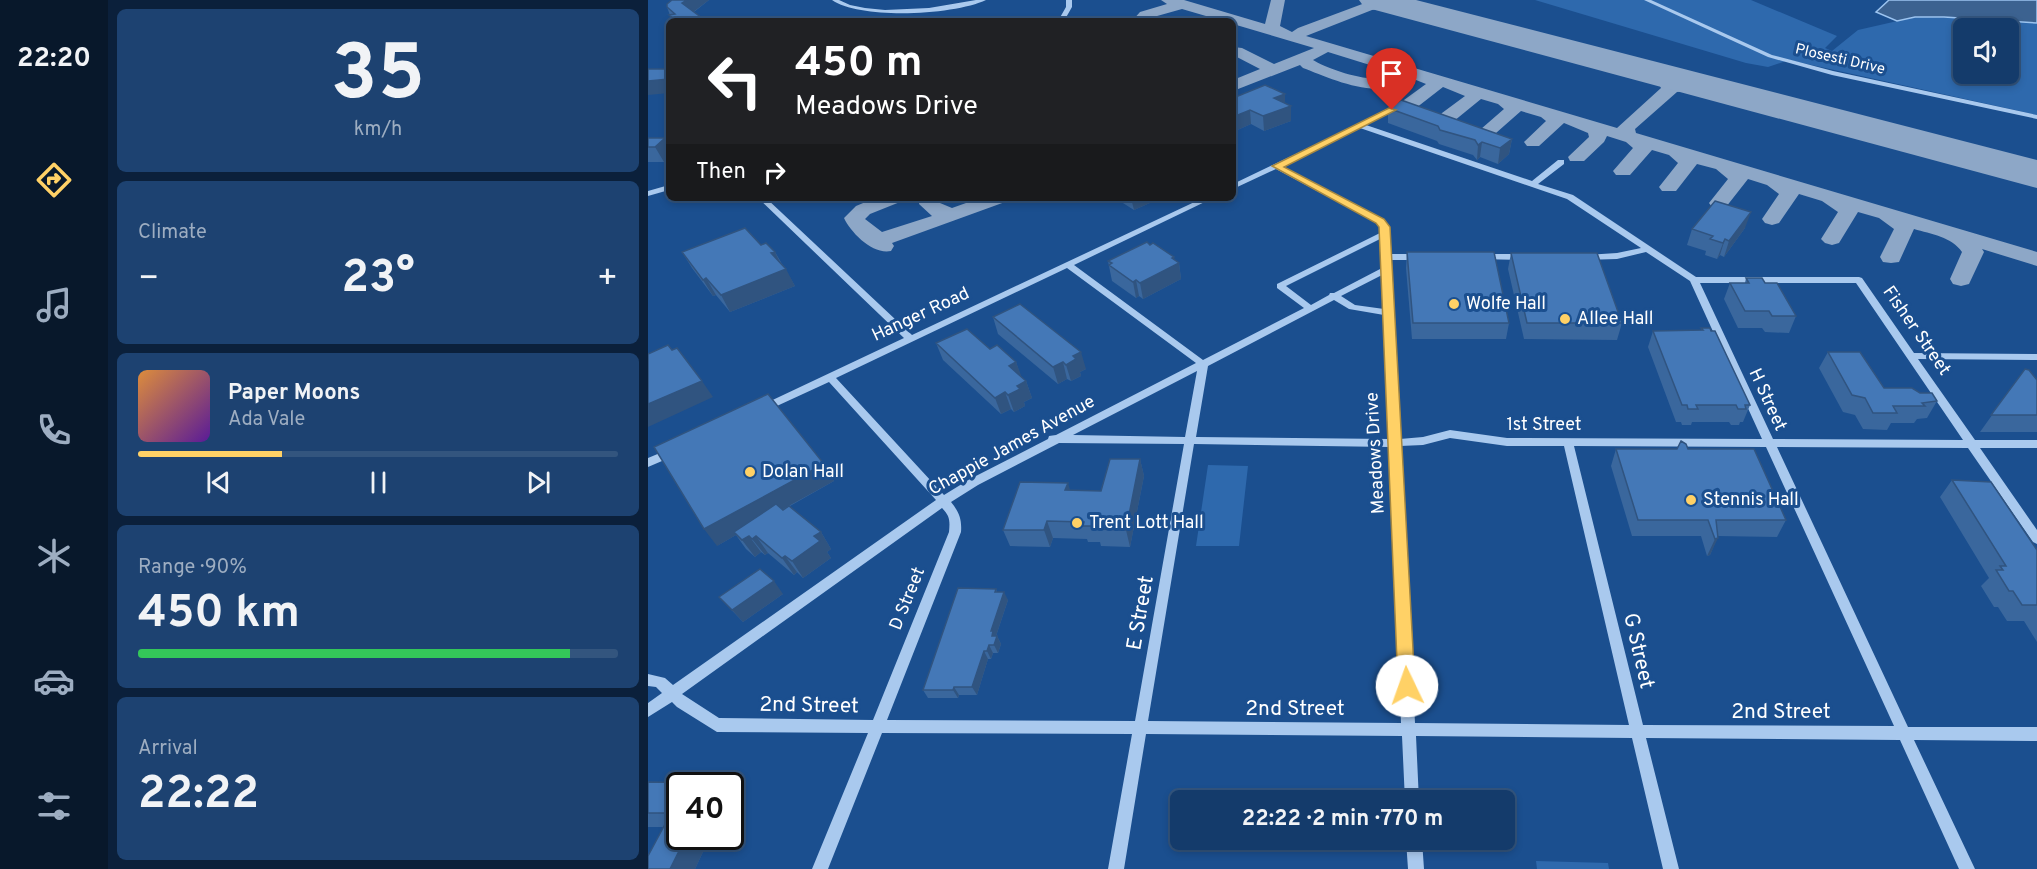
<!DOCTYPE html>
<html lang="en">
<head>
<meta charset="utf-8">
<style>
	:root { --surface:#143b6b; --page:#1d4271; --text:#f1f3f6; --muted:#9dadc1; --line:#33557e; --accent:#ffd166 }
	body { margin:0; font-family:Overpass,sans-serif; background:var(--page); color:var(--text); height:100vh; display:flex; flex-direction:column; font-size:22px; white-space:nowrap }
	* { box-sizing:border-box; margin:0 }
	p { font-size:20px; color:var(--muted) }
	.icon { flex:none; width:33px; height:33px; fill:none; stroke:currentColor; stroke-width:2; stroke-linecap:round; stroke-linejoin:round }
	.map { position:relative; flex:1; overflow:hidden }
	.panel { display:flex; flex-direction:column; gap:9px; padding:9px; background:#0b203b; width:540px }
	.panel>* { flex:none }
	.banner { position:absolute; left:18px; top:18px; width:570px; height:183px; border-radius:9px; box-shadow:0 3px 9px #0003,0 0 0 2px var(--line); background:#202124; color:#fff; overflow:hidden }
	.tools { position:absolute; left:1305px; top:18px; display:grid; gap:12px }
	.tools a { display:grid; place-items:center; width:66px; height:66px; border-radius:9px; background:var(--surface); box-shadow:0 3px 9px #0003,0 0 0 2px var(--line); font-size:30px }
	.speed { position:absolute; left:18px; top:772px; display:flex; gap:12px; font-size:30px; font-weight:700; text-align:center }
	.speed>* { display:grid; place-content:center; width:78px; height:78px; border-radius:50%; background:var(--surface); box-shadow:0 3px 9px #0003,0 0 0 2px var(--line); line-height:1 }
	.speed .limit { border:3px solid #111; border-radius:9px; background:#fff; color:#111 }
	.pin { position:absolute; display:grid; place-items:center; width:51px; height:51px; color:#fff; margin:-62px -26px; border-radius:50% 50% 50% 0; rotate:-45deg; box-shadow:0 0 6px #0007 }
	.pin .icon { rotate:45deg }
	.me { position:absolute; width:66px; margin:-33px; rotate:357deg; stroke-linejoin:round; filter:drop-shadow(0 0 4px #0008) }
	.turn { display:flex; align-items:center; gap:21px; height:126px; padding:0 30px; font-size:27px }
	.turn .icon { width:78px; height:78px; stroke-width:2.5 }
	.turn b { display:block; font-size:42px; line-height:51px }
	.then { display:flex; align-items:center; height:57px; padding:0 30px; background:#0003; gap:12px; font-size:22px }
	.big { font-size:45px; font-weight:700; line-height:1.1 }
	.panel .widget { flex:1; display:flex; flex-direction:column; justify-content:center; gap:9px; min-width:0; padding:0 21px; border-radius:9px; background:var(--page) }
	.panel .dial { align-items:center; gap:0 }
	.dial b { font-size:78px; line-height:1 }
	.song { display:flex; align-items:center; gap:18px }
	.cover { width:72px; height:72px; border-radius:9px; background:linear-gradient(135deg,hsl(30 70% 55%),hsl(270 70% 35%)) }
	.played { height:6px; border-radius:3px; background:linear-gradient(90deg,var(--accent) 30%,var(--line) 30%) }
	.keys { display:flex; justify-content:space-around; direction:ltr }
	.heat { display:flex; justify-content:space-between; align-items:center; font-size:33px; direction:ltr }
	.charge { height:9px; border-radius:4px; background:linear-gradient(90deg,#34c759 90%,var(--line) 0) }
	.trip { position:absolute; left:522px; top:790px; width:345px; height:60px; border-radius:9px; background:var(--surface); box-shadow:0 3px 9px #0003,0 0 0 2px var(--line); font-weight:700; line-height:60px; text-align:center }
	main { display:flex; flex:1; min-height:0 }
	.dock { display:flex; flex-direction:column; width:108px; justify-content:space-around; align-items:center; background:#08182b; color:var(--muted) }
	.dock .icon { width:42px; height:42px }
	.dock .on { color:var(--accent) }
	.dock b { font-size:27px; color:var(--text) }
	.map>svg:first-child { display:block }
</style>
</head>
<body>
<main>
<nav class="dock">
<b>22:20</b>
<svg class="icon on" aria-label="directions" viewBox="0 0 24 24"><path d="M12 3l9 9-9 9-9-9zM9 14v-3h6M13 9l2 2-2 2"/></svg>
<svg class="icon" aria-label="music" viewBox="0 0 24 24"><path d="M9 18V5l10-2v13"/><circle cx="6" cy="18" r="3"/><circle cx="16" cy="16" r="3"/></svg>
<svg class="icon" aria-label="phone" viewBox="0 0 24 24"><path d="M5 4h4l2 5-3 2q2 4 5 5l2-3 5 2v4C11 20 4 13 5 4z"/></svg>
<svg class="icon" aria-label="climate" viewBox="0 0 24 24"><path d="M12 3v18M4 7l16 10M4 17L20 7"/></svg>
<svg class="icon" aria-label="car" viewBox="0 0 24 24"><path d="M5 17H2v-5l4-1 3-4h7l3 4 3 1v5h-3M9 17h6M6 11h13"/><circle cx="7" cy="17" r="2"/><circle cx="17" cy="17" r="2"/></svg>
<svg class="icon" aria-label="filters" viewBox="0 0 24 24"><path d="M4 7h16M4 17h16"/><circle cx="9" cy="7" r="2"/><circle cx="15" cy="17" r="2"/></svg>
</nav>
<section class="panel">
<div class="widget dial"><b>35</b><p>km/h</p></div>
<div class="widget"><p>Climate</p>
<div class="heat"><a>−</a><b class="big">23°</b><a>+</a></div>
</div>
<div class="widget">
<div class="song"><i class="cover"></i><div><b>Paper Moons</b><p>Ada Vale</p></div></div>
<div class="played"></div>
<div class="keys"><svg class="icon" aria-label="previous" viewBox="0 0 24 24"><path d="M18 5L8 12l10 7zM5 5v14"/></svg><svg class="icon" aria-label="pause" viewBox="0 0 24 24"><path d="M8 5v14M16 5v14"/></svg><svg class="icon" aria-label="next" viewBox="0 0 24 24"><path d="M6 5l10 7-10 7zM19 5v14"/></svg></div>
</div>
<div class="widget"><p>Range · 90%</p><b class="big">450 km</b><div class="charge"></div></div>
<div class="widget"><p>Arrival</p><b class="big">22:22</b></div>
</section>
<div class="map">
<svg width="1389" height="869" viewBox="0 0 1389 869">
	<rect width="100%" height="100%" fill="#1b4f8f"/>
	<path fill="#2e69ad" fill-rule="evenodd" d="M887,0H1103L1189,36L1177,48L1184,51L1210,30L1267,17L1351,19L1389,23V115L1141,60L1120,67L1098,63ZM1316,28H1360V74H1316Z
		M560,465L600,466L591,546H548Z
		M888,861L960,863L961,869H889Z"/>
	<path fill="#3c6290" stroke="#9cc4f0" stroke-width="1.5" d="M1241,0H1389V23L1296,17H1267L1249,21L1228,12Z"/>
	<g fill="none" stroke-linecap="round" stroke-linejoin="round">
		<path fill="#8da7c7" fill-rule="evenodd" d="M513,0H536L617,24L623,0H637L632,26L644,32L650,28L717,3L748,1L750,4L748,7L724,10L658,36L969,128L1013,88L1011,84L997,73L999,70H1011L1027,82H1058L1060,85L1058,88L1029,92L987,129L988,133L1389,252V266L1334,249L1336,252L1321,284L1313,286L1305,284L1302,279L1314,252C1304,237 1283,234 1266,229L1251,262L1243,263L1235,262L1232,257L1246,229L1231,218L1210,212L1191,243L1184,245L1177,243L1173,239L1190,212L1174,201L1151,194L1131,223L1124,225L1117,223L1114,219L1131,194L1119,185L1100,179L1078,207H1064L1061,203L1080,179L1068,169L1049,164L1028,191H1014L1011,187L1030,163L1021,155L1004,150L982,175H968L965,171L985,148L978,142L959,136L956,142L936,161H922L920,157L941,137L940,133L916,123L891,146H879L876,142L898,121L893,117L873,111L848,133H836L833,129L856,109L850,104L833,99L806,121H794L791,117L794,113L817,96L795,87L768,108H756L753,104L756,100L778,84L758,76C736,104 682,78 655,68L652,65L585,91V80L612,69L585,55V47L594,48L626,64L666,48L585,24V21H575L534,9L502,18L499,21H484L492,12L519,4ZM680,52L738,70L743,74C730,87 679,69 665,60Z
			M227,198H255L252,202L222,214L217,219L234,232L284,216L271,204L272,198H292V203L304,208L332,198H360L357,202L244,243L246,246L243,251C225,255 203,233 196,218L208,206Z"/>
		<path fill="#8da7c7" fill-rule="evenodd" d="M711,0H768L1389,160V188L716,7Z"/>
		<path fill="#a9c9ee" fill-rule="evenodd" d="M184,0H191L202,5L217,8L237,10L281,8L328,0H338C307,15 213,20 184,0Z
			M418,0H424V7L416,21H410L418,7Z
			M996,0H1003L1124,55L1185,71L1389,115V119L1184,75L1120,57Z
			M744,108L746,109V111L718,125L884,181L910,160H916V164L890,184L925,195L1048,277H1211L1214,278L1266,353L1389,354V360L1270,359L1327,440H1389V448H1332L1389,530V544L1385,542L1320,448L1129,447L1260,727H1389V741L1266,740L1327,869H1311L1252,740L998,738L1031,869H1015L984,738L768,736L771,801H757L754,736L498,734L476,869H460L484,734L234,733L180,869H164L220,733L69,732L29,707L24,702L0,717V703L14,693L8,687L0,686V674L17,678L25,685L288,500L181,382L118,411L114,413L109,409L110,407L256,338L110,198H118L264,335L555,198H565L426,265L555,360L656,308L629,288V284L732,233V227L729,223L628,169L585,189V184ZM712,128L919,199L993,248L969,253L938,255L934,258L935,260L969,259L998,252L1042,281L1114,439L859,438L802,430L775,437L752,439L742,260H773L777,257L773,254H742L740,227L735,219L634,166ZM732,239L734,268L686,293H682L681,295L663,305L638,286ZM419,268L548,363L408,435L401,436L400,439L322,479L296,495L188,378ZM734,275L736,309L707,305L693,296ZM1052,283H1208L1315,440L1125,439ZM686,300L701,309L736,315L741,439L548,437L560,366ZM549,371L537,437L425,435ZM802,438L859,446H916L981,725L767,723L752,446L775,445ZM411,443L536,444L487,721L239,720L313,532C314,519 311,512 303,502L330,485ZM546,444L741,447L753,723L500,721ZM926,446L1118,447L1246,726L995,725ZM294,508C302,516 302,521 301,532L225,720L71,718L34,694Z
			M21,185V190L0,196V191Z
			M833,254H875L879,257L875,260L830,259L829,257Z
			M24,448L29,452L28,455L0,467V458Z
			M758,840H774L776,869H760Z"/>
	</g>
	<path fill="#3a679d" d="M24,0H61L46,12L58,21H24L19,7Z
		M637,94V104L643,121L616,131L603,124L585,132V98Z
		M740,108L864,139L861,154L850,164L832,157L829,160L825,155L791,144L789,141L740,123Z
		M0,138H17L16,162H0Z
		M467,198H513L486,210Z
		M1097,228L1076,257L1072,255L1069,259L1057,255L1058,251L1039,245L1044,229Z
		M113,245L127,252L147,286L82,312L68,295L65,296L44,268L34,252Z
		M759,252L861,323L858,339H764L758,268Z
		M863,253L974,323L969,340L876,339L860,269Z
		M527,260L531,263L533,279L495,299L491,296L488,298L464,281L460,261Z
		M1098,278L1117,283L1148,316L1141,333L1117,332L1114,328H1090L1076,299L1082,283H1097Z
		M345,317L438,369L432,372L433,376L423,381L419,379L410,384L350,334Z
		M1053,328L1102,405L1095,422H1092L1091,425H1083L1081,422H1044L1043,425H1034L1033,422H1028L1000,347L1005,331L1053,330Z
		M288,343L342,349L368,362L373,377L378,381L384,398L376,402L377,406L366,412L363,409L353,414L295,360Z
		M1180,352L1236,388L1272,393L1289,401L1279,418L1269,419L1266,423H1243L1239,430L1215,429L1207,415L1195,412L1171,368Z
		M1377,369L1389,380V432H1332Z
		M968,449H1040L1138,520L1129,537L1070,536L1062,555L1059,556L1053,536H984L963,466Z
		M492,459L496,476L482,547L453,546L452,542H440L439,539L405,538L402,547L362,546L355,530L453,491Z
		M176,464L186,481L135,510L173,532L183,549L179,552L183,558L155,578L149,572L146,575L120,553L117,555L113,552L107,557L98,549L88,535L69,546Z
		M1304,480L1389,550V642L1376,621H1359L1350,607H1346L1333,586L1341,578L1292,497Z
		M348,589L349,592L360,600L348,636H349L353,644L350,653H345L343,659H340L329,695H311L310,698H280L275,690Z
		M135,594L95,622L71,597Z
		M0,782L70,786L32,837H62L47,869H0L15,827H0Z"/>
	<path fill="#305480" d="M39,0H61L40,16L34,3Z
		M21,79V93L0,95V81Z
		M637,94V108L643,106V121L616,131L615,116L626,98Z
		M602,110L603,124L585,132V117Z
		M17,138L21,145V158L16,162L7,147Z
		M864,139L861,154L850,164L852,148Z
		M834,142L832,157L829,160L830,145Z
		M585,150L587,165L585,166Z
		M483,198H513L486,210Z
		M1103,212L1097,228L1076,257L1081,241Z
		M1077,239L1072,255L1069,259L1075,243Z
		M127,252L135,268L123,253Z
		M526,257L528,265L531,263L533,279L495,299L492,283Z
		M138,269L147,286L82,312L73,295Z
		M58,278L68,295L65,296L55,280Z
		M488,280L491,296L488,298L485,282Z
		M433,352L438,369L432,372L433,376L423,381L418,365L425,356Z
		M368,362L374,378L361,366Z
		M415,362L419,379L410,384L405,367Z
		M54,381L65,397L0,427V404Z
		M378,381L384,398L376,402L377,406L366,412L360,395L369,386Z
		M357,392L363,409L353,414L347,398Z
		M492,459L496,476L482,547L478,530Z
		M176,464L186,481L88,535L86,532L88,535L69,546L56,529Z
		M420,483L425,500L417,490Z
		M399,521L405,538L402,547L396,530Z
		M173,532L183,549L179,552L183,558L155,578L144,561L166,536Z
		M101,536L113,552L107,557L94,540Z
		M108,536L120,553L117,555L104,539Z
		M1070,538L1062,555L1059,556L1067,539Z
		M137,556L149,572L146,575L134,558Z
		M126,581L135,594L95,622L84,610Z
		M356,592L360,600L348,636H349L353,644L350,653L346,645L343,631Z
		M341,645L345,653L343,659L339,651Z
		M336,651L340,659L329,695L324,687Z
		M306,687L311,695L310,698L305,690Z
		M38,837H62L47,869H22Z"/>
	<path fill="#4478b7" stroke="#305480" stroke-width="1.5" d="M24,0H39L34,3L58,21H29L21,15L27,14L19,7V4Z
		M85,18H100L97,21H82Z
		M0,69H21V79L0,81Z
		M617,85L637,94L626,98L643,106L615,116L602,110L585,117V98Z
		M753,100L864,139L852,148L834,142L830,145L827,140L792,130L790,126L740,108Z
		M0,138H17L7,147H0Z
		M1067,201L1103,212L1081,241L1077,239L1075,243L1062,239L1065,236L1044,229Z
		M97,228L113,245L118,243L127,252L123,253L138,269L73,295L58,278L55,280L34,252Z
		M499,242L502,245L505,243L526,257L524,258L531,263L492,283L488,280L485,282L461,265L464,263L460,261Z
		M759,252H846L861,323H765Z
		M863,253H949L974,323H879Z
		M1098,278H1114L1117,283H1129L1148,316H1124L1121,311H1097L1082,283H1101Z
		M372,304L433,352L425,356L428,359L418,365L415,362L405,367L345,317Z
		M1053,328H1062L1063,331H1067L1102,405H1097L1098,409H1090L1088,405H1048L1050,409H1040L1039,405H1034L1005,331L1055,330Z
		M319,329L342,349L349,345L368,362L361,366L378,381L369,386L372,389L360,395L357,392L347,398L288,343Z
		M20,345L24,350L29,348L54,381L0,404V354Z
		M1180,352H1212L1236,388H1264L1272,393H1284L1289,401L1274,403L1277,406H1245L1249,413H1225L1217,398L1204,395Z
		M1377,369L1381,370L1389,380V415H1343Z
		M120,394L176,464L56,529L6,447Z
		M1033,441L1038,444L1040,449H1106L1138,520H1068L1070,538L1067,539L1060,520H990L968,449H1029Z
		M462,459H492L478,530L448,529L449,526H435L436,522L399,521L396,530H355L372,482L420,483L417,490L453,491Z
		M1304,480L1343,482L1389,550V605H1374L1365,591H1361L1348,570H1355L1352,566H1358Z
		M128,504L135,510L141,506L173,532L166,536L172,541L144,561L137,556L134,558L108,536L104,539L101,536L94,540L86,532Z
		M112,569L126,581L84,610L71,597Z
		M310,588L348,589L347,592H356L343,631H345L344,636H349L346,645H341L339,651H336L324,687H306L305,690H275Z
		M0,782L66,783L64,786H32V837H38L22,869H0V856L23,813H0Z"/>
	<path fill="#ffd166" stroke="#a68842" stroke-width="1.5" d="M741,108L748,110L636,167L736,219L742,227L767,686L765,692L759,694L752,692L750,686L731,227L728,223L624,166Z"/>
	<g fill="#ffd166" stroke="#1b4f8f" stroke-width="2">
		<circle cx="806" cy="304" r="6"/>
		<circle cx="917" cy="319" r="6"/>
		<circle cx="102" cy="472" r="6"/>
		<circle cx="1043" cy="500" r="6"/>
		<circle cx="429" cy="523" r="6"/>
	</g>
	<g text-anchor="middle" dominant-baseline="central" stroke-width="6" stroke-linejoin="round" paint-order="stroke">
		<g font-size="15" fill="#fff" stroke="#1b4f8f">
			<text transform="translate(1192 60) rotate(13)">Plosesti Drive</text>
		</g>
		<g font-size="18" fill="#fff" stroke="#1b4f8f" text-anchor="start">
			<text x="818" y="304">Wolfe Hall</text>
			<text x="929" y="319">Allee Hall</text>
			<text x="114" y="472">Dolan Hall</text>
			<text x="1055" y="500">Stennis Hall</text>
			<text x="441" y="523">Trent Lott Hall</text>
		</g>
		<g font-size="18" fill="#fff" stroke="#1b4f8f">
			<text transform="translate(273 315) rotate(-25)">Hanger Road</text>
			<text transform="translate(1268 331) rotate(55)">Fisher Street</text>
			<text transform="translate(1119 400) rotate(65)">H Street</text>
			<text x="896" y="425">1st Street</text>
			<text transform="translate(364 446) rotate(-29)">Chappie James Avenue</text>
			<text transform="translate(728 453) rotate(-93)">Meadows Drive</text>
			<text transform="translate(260 599) rotate(-68)">D Street</text>
		</g>
		<g font-size="21" fill="#fff" stroke="#1b4f8f">
			<text transform="translate(493 613) rotate(-80)">E Street</text>
			<text transform="translate(990 651) rotate(77)">G Street</text>
			<text transform="translate(161 706) rotate(1)">2nd Street</text>
			<text x="647" y="709">2nd Street</text>
			<text x="1133" y="712">2nd Street</text>
		</g>
	</g>
</svg>
<div class="tools">
<a><svg class="icon" aria-label="sound" viewBox="0 0 24 24"><path d="M4 9h4l5-4v14l-5-4H4zM17 9q2 3 0 6"/></svg></a>
</div>
<div class="speed"><div class="limit">40</div></div>
<div class="pin" style="left:744px;top:110px;background:#d93025"><svg class="icon" aria-label="arrive" viewBox="0 0 24 24"><path d="M6 21V4h12l-3 4 3 4H6"/></svg></div>
<svg class="me" style="left:759px;top:686px" viewBox="-20 -20 40 40"><circle r="19" fill="#fff"/><path d="M0-13L10 11 0 6-10 11z" fill="#ffd166"/></svg>
<div class="trip">22:22 · 2 min · 770 m</div>
<div class="banner">
<div class="turn"><svg class="icon" aria-label="left" viewBox="0 0 24 24"><path d="M17 20v-9H6M10 6l-5 5 5 5"/></svg><div><b>450 m</b>Meadows Drive</div></div>
<div class="then">Then<svg class="icon" aria-label="right" viewBox="0 0 24 24"><path d="M7 20v-9h11M14 6l5 5-5 5"/></svg></div>
</div>
</div>
</main>
</body>
</html>
